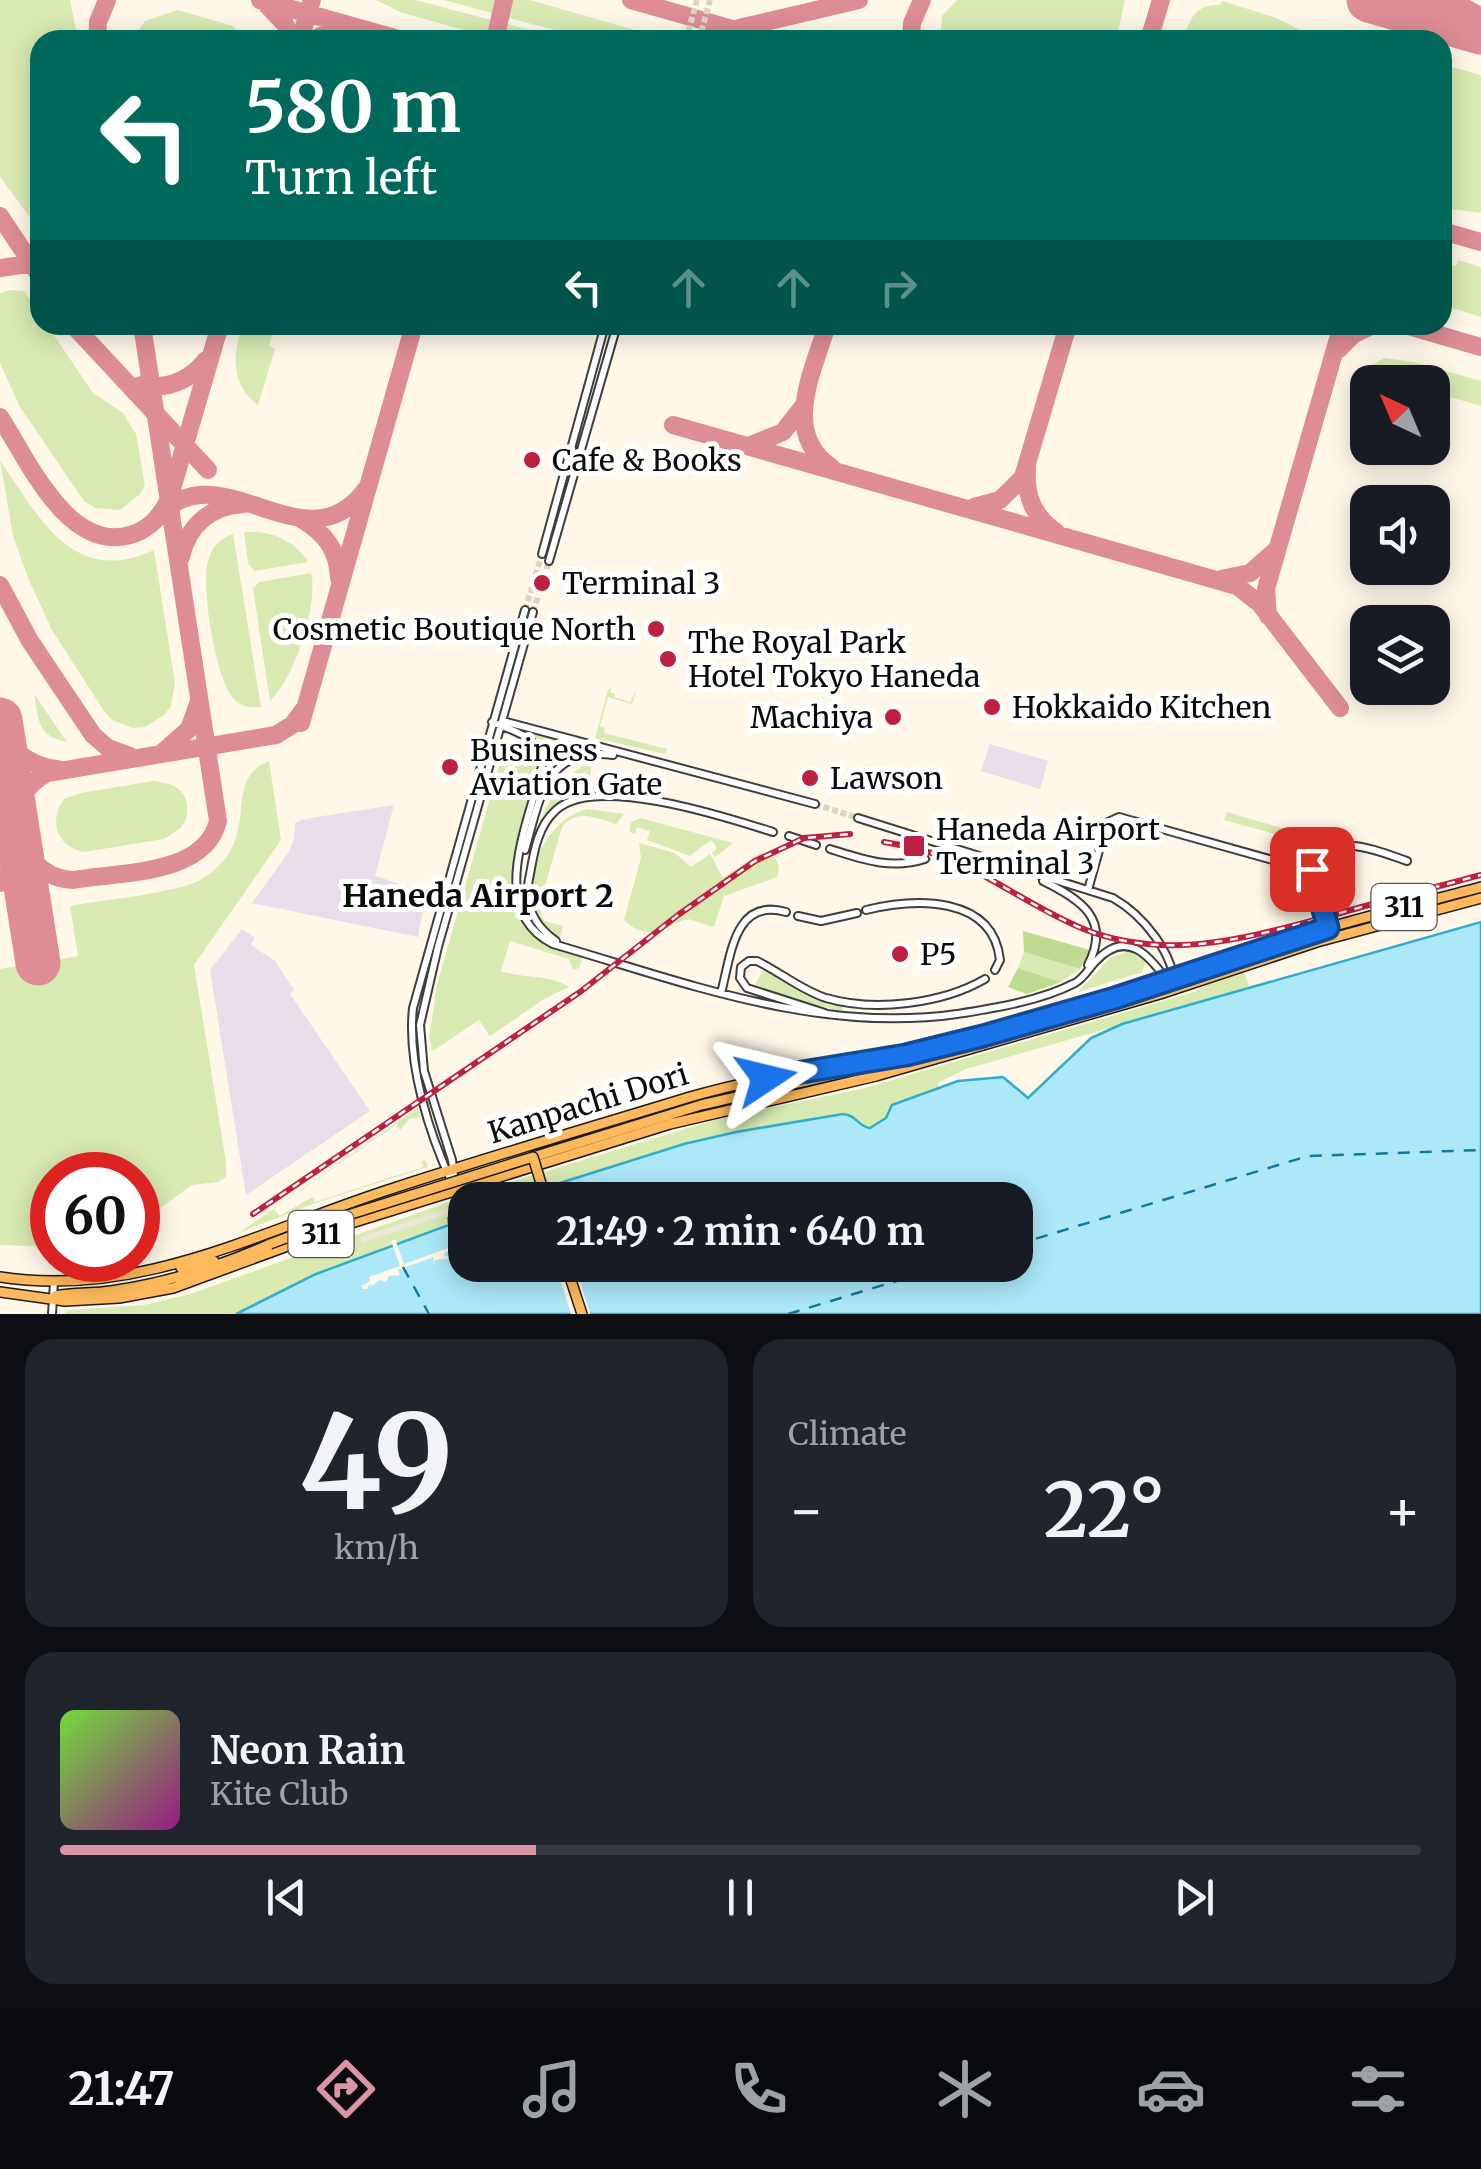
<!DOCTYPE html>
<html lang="en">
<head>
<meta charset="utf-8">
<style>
	:root { --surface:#171b24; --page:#20242c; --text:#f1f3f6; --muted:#9ea1a6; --line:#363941; --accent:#da94a5 }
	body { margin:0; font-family:Merriweather,serif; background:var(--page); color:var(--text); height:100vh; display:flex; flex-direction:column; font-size:38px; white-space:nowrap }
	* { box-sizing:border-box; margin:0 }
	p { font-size:32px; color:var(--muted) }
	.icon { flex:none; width:55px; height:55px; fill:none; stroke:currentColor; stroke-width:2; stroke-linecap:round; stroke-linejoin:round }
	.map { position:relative; height:1314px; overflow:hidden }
	.details { display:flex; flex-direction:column; gap:25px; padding:25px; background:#0d0f14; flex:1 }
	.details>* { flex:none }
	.hud { position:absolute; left:30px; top:30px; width:1422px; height:305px; border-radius:30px; box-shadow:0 5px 25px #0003; background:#00695c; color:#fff; overflow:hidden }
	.needle { width:65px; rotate:316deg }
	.fabs { position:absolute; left:1350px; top:365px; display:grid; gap:20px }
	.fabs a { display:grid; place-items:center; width:100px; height:100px; border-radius:20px; background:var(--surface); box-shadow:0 5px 25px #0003; font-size:50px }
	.speed { position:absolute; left:30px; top:1152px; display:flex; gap:20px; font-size:50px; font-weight:700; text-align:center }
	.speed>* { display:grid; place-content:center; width:130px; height:130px; border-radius:50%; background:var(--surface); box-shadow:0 5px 25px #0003; line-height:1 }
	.speed .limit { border:15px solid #d22; background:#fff; color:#111 }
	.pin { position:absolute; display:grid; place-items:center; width:85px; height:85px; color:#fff; margin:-42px; border-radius:20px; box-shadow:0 5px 15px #0006 }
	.me { position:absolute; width:110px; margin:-55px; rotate:80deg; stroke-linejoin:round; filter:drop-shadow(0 0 8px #0008) }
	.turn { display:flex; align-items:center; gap:35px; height:210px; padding:0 50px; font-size:45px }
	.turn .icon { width:130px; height:130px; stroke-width:2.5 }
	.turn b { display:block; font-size:70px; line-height:85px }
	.lanes { display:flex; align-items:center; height:95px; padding:0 50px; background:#0003; justify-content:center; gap:50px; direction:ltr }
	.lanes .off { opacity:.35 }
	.big { font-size:75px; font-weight:700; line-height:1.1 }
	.details .card { flex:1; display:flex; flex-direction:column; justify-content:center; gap:15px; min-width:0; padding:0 35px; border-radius:30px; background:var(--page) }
	.details .dial { align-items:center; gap:0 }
	.dial b { font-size:130px; line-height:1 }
	.song { display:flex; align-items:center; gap:30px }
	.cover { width:120px; height:120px; border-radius:15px; background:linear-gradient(135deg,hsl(100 70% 55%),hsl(310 70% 35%)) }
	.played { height:10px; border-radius:5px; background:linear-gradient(90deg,var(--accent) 35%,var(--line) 35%) }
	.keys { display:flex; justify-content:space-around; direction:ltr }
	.heat { display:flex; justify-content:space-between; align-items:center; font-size:55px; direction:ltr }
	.details .tiles { flex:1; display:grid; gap:25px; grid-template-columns:1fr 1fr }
	.card:last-child { grid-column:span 2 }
	.trip { position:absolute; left:448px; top:1182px; width:585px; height:100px; border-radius:30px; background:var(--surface); box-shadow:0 5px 25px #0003; font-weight:700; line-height:100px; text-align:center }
	.tabs { display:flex; height:160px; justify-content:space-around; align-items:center; background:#090b0e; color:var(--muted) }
	.tabs .icon { width:70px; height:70px }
	.tabs .selected { color:var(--accent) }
	.tabs b { font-size:45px; color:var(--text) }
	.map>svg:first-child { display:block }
</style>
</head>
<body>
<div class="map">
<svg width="1481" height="1314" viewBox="0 0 1481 1314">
	<rect width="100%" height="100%" fill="#fff7e8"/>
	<path fill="#e7deea" d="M990,744L1048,761L1040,789L981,771Z
		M394,805L375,876L426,892L418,937L252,903L288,853L294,840L295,823L304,819Z
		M242,929L255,938L251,945L275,961L294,990L290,994L370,1111L246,1195L210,970Z"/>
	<path fill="#d8eab2" d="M0,0H70L78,40H40V226L29,216L0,177Z
		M376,0H415L568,40H499L400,12Z
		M444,0H530L670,40H591Z
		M957,0H1125L1116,40H940L942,16Z
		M1222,1L1274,17L1321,40H1183C1190,19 1195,4 1220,5Z
		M178,10L233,26L247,40H132L145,21Z
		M1442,64L1481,75V213L1443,208Z
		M1458,260L1481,267V317L1443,305V265L1456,266Z
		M10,290L24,291L40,314V325H47L93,393L123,413L136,434L145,486L140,494L120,510L96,508L84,501L20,407L0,363V293Z
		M242,325H275L269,346L275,349L258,405C230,384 233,356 242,325Z
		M1384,358L1414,362L1481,381V406L1433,392L1432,382H1399L1366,373L1369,367Z
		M0,460C38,516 73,588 154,550L175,683L171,706L164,715L145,727L133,728L112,720L104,711L52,630L28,578L13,536Z
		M244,532C270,530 296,541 308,562L254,571L248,563Z
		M233,534L261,707C251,708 240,707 233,698C215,677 201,588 208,561C212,547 219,539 233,534Z
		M311,573C319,603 294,680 270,701L253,589L259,582Z
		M612,687L610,692L615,694L614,697L630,702L636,691L632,704L608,697L600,726L605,728L604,733L667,749L665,754L595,738L608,690Z
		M34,694L67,742C37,736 39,721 34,694Z
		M516,728L593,749L570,755L547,774C548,749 541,736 516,728Z
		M517,738L530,744L538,765L510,885C515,933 537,944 580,956L582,960L579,968L573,970L569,959L510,941L501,971C524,979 548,974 569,987L544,999L490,1036L479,1020L433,1051L429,1039L437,985L504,749Z
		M269,761L281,840L194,965L226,1162V1177L218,1182L192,1185L138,1224V1175H52V1247L0,1245V969L78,956L70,906C100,900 178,893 200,880C268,841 217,783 269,761Z
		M584,765L591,766L590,779L581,777L578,786L592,790L595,781L650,797C588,789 582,780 537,826L559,783Z
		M153,781C177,783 192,793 186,819L181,828L164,839L84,852C57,847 48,821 64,799L81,793Z
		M588,809L624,814L616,824C596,818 577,808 562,827L539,907L544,921L563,926L559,941C549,933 538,923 534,911C521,872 549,817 588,809Z
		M1227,812L1326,841L1300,865L1270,855L1275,834L1224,820Z
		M640,818L733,843L715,857L712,853L717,848L711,840L690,856L647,840L650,831L637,827L635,834L630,832L631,822Z
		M639,843L675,853L691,867L710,854L723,878L762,852L775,857L779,866L777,877L724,896L714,927L688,919C663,927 648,943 624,920L641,858Z
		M1129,951L1147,959L1142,972L1078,992L1110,958Z
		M1024,952L1080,969L1061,982L1018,968Z
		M763,970L821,1001L843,1006L842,1011L797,1001L755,985Z
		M1244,971L1250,988L966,1069L938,1083V1088L892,1105C878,1137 868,1128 843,1114L736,1132L684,1144L506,1200H465V1213L448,1218L450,1224L316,1274L236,1314H64L69,1310L144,1305L190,1294L471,1194L718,1119L865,1088L1194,992L1205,985Z
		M418,1108L421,1117L409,1119L400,1130L396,1125L274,1209L279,1216L313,1197L315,1202L423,1167L422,1161L425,1160L428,1167L315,1203L239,1233Z"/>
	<path fill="#bfdb91" d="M1023,931L1090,950L1080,969L1024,952Z
		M1018,968L1061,982L1027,994L1008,987Z"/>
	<path fill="#ede5d9" d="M465,1203V1208L362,1243L360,1237Z"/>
	<path fill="#ace8f8" stroke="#31acd1" stroke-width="2.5" d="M1481,922V1314H236L316,1274L449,1225L448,1218L465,1213V1265H1015V1200H506L684,1144L736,1132L843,1114C857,1115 858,1127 870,1128L886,1118L892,1105L958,1081L1003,1077L1028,1098L1091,1038L1122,1024Z"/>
	<path fill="#fff7e8" d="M395,1239L404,1264L465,1242V1245L444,1253L445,1257L452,1255V1258L435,1260L433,1265L434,1257L398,1270L400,1275L389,1276L386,1282L380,1280L371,1286L370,1283L367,1289H363L361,1286L370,1281L369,1277L400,1266L391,1241Z
		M556,1265H575L590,1314H571Z"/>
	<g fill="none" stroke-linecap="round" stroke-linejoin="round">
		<path stroke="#12799f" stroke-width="2.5" stroke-dasharray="12 10" stroke-linecap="butt" d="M1015,1245L1308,1156L1481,1150
			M403,1267L429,1314
			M788,1314L949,1265"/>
		<path stroke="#de8c95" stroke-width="18" d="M260,0L402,40
			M631,0L771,40
			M1452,0L1481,17
			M267,5L285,24L292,40
			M739,28L859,0
			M97,40L98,22L107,0
			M300,40L312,0
			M313,40L332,30L350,28
			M495,40L504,0
			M911,40L912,23L922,0
			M1149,40L1161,0
			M0,216L40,276
			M1442,231L1481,242
			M0,268L40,262
			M73,325L208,470
			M827,325C813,372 781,433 831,467
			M1405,325L1481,347
			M1338,350L1354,334L1373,325
			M141,385C168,390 189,381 206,360
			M0,417C28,460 68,553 130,535C149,530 161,516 169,499L220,325
			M673,425L1237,586L1260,604L1340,708
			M751,445L783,432L804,405
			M1027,468C1025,496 1033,516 1056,532
			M974,507L1000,500L1023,477L1068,325
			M165,510C227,456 307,569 366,489
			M301,519C325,533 338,550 339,578
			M181,557C188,525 211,506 243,504
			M1221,579L1250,573L1275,551
			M0,585L30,641L93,735L108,748L130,756
			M1268,616L1266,589L1342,325
			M0,722C9,750 28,766 57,769
			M301,723L414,325
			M164,751L189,729L199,701
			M16,823C17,799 27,784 47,773L276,735L292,725L305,708
			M20,841C31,863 47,879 73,880C119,872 205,876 218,821L142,325
			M0,883L13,867L20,841"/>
		<path stroke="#de8c95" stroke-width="45" d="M1369,0L1481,32
			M0,720L38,963"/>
		<path stroke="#dad4c7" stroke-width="6" stroke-dasharray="6 3" stroke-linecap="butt" d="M686,40L697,0
			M699,40L710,0
			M525,610L542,554
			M533,612L549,561
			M815,804L858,818
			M925,859L943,855L976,860"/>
		<defs>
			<path id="minor" d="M542,554L605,325
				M549,561L617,325
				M503,721L815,804
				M492,722C515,732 541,736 542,766C530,821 485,910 553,944C684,982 817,1034 957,1014C995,1008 1040,1001 1075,983C1084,978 1089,968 1096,961C1127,928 1150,956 1168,982
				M858,818L1113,898C1143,915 1175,954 1175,990
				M789,836L816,845
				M830,849C862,859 891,870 925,859
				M525,850C540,799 545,746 613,755
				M1043,881C1080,899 1112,919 1088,965
				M1088,890L1105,829L1108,822L1119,817L1312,871
				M866,910C915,898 993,895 1000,960L995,970
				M798,916L821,921L857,913
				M1330,939L1312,871C1324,827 1378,851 1407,861
				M556,941C533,925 523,902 530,874C534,851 538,826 556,810C595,774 726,817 773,832
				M721,993C731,956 734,897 786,912
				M825,1013L747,988L740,978L741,967L749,961H757C780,972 801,990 826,998C874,1012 942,1004 985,979
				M455,1184L452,1160L424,1071L420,1025L438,947L533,612
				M453,1185C429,1134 407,1064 413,1008L525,610
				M52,1314L54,1282"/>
			<path id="major" d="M533,1157L701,1105L868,1067
				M566,1265L582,1314
				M181,1268L214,1261
				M0,1277C140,1299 265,1229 394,1188C492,1156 592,1127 690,1097C787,1069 888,1061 985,1035C1085,1009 1181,973 1280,942C1346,921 1414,905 1481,887
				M0,1292L65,1301L119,1298L173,1288L345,1225L670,1124L876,1076L1160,994L1317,942L1481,898
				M55,1296C74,1292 92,1294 111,1291C166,1283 218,1267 270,1244"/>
		</defs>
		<use href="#minor" stroke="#3e3e3e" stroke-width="10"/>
		<use href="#major" stroke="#1c1c1c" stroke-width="12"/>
		<use href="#minor" stroke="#fff" stroke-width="6"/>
		<use href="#major" stroke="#fdb95b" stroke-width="9"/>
		<defs>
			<path id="rail" d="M884,842C914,847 944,855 971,869C1010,889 1046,914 1086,930C1171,962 1250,937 1333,915C1382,901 1432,888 1481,875
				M253,1214L580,992L678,915L755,861L804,838L850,834"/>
		</defs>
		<use href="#rail" stroke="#be2042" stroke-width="6"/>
		<use href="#rail" stroke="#fff" stroke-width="2.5" stroke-dasharray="8" stroke-linecap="butt"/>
		<defs>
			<path id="major-bridge" d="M270,1244L348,1215L533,1157L546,1200"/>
		</defs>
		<use href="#major-bridge" stroke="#1c1c1c" stroke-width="12" stroke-linecap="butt"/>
		<use href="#major-bridge" stroke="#fdb95b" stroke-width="9"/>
	</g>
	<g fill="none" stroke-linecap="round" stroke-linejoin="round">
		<defs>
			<path id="route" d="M766,1078L906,1055L983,1036L1115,998L1328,928L1312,869"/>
		</defs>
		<use href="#route" stroke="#114b97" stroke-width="25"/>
		<use href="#route" stroke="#1a73e8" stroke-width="18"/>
	</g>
	<g fill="#be2042" stroke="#fff" stroke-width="4">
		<circle cx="532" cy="460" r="10"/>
		<circle cx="542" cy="583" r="10"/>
		<circle cx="656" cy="629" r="10"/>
		<circle cx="668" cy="659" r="10"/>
		<circle cx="992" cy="707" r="10"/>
		<circle cx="893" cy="717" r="10"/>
		<circle cx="450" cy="767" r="10"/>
		<circle cx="810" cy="778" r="10"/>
		<rect x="902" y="834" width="24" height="24" rx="5"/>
		<circle cx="900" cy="954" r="10"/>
	</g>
	<g text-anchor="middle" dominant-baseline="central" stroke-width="10" stroke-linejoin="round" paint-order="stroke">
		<g fill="#fff" stroke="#545454" stroke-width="2.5">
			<rect x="1371.5" y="884" width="65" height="46" rx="8"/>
			<rect x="288.5" y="1211" width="65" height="46" rx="8"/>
		</g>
		<g font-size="28" font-weight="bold" fill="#0b0b0b">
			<text x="1404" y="907">311</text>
			<text x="321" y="1234">311</text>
		</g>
		<g font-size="30" fill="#0b0b0b" stroke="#fff" text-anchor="start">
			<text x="552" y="460">Cafe &amp; Books</text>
			<text x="562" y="583">Terminal 3</text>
			<text x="636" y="629" text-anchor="end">Cosmetic Boutique North</text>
			<text x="688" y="642">The Royal Park<tspan x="688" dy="34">Hotel Tokyo Haneda</tspan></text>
			<text x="1012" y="707">Hokkaido Kitchen</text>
			<text x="873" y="717" text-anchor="end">Machiya</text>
			<text x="470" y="750">Business<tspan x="470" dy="34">Aviation Gate</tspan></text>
			<text x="830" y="778">Lawson</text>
			<text x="936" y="829">Haneda Airport<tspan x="936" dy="34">Terminal 3</tspan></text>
			<text x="920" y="954">P5</text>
		</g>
		<g font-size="30" fill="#0b0b0b" stroke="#fff">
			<text transform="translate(588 1103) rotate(-17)">Kanpachi Dori</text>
		</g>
		<g font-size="32" font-weight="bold" fill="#0b0b0b" stroke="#fff">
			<text x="478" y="896">Haneda Airport 2</text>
		</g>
	</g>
</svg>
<div class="fabs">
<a><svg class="needle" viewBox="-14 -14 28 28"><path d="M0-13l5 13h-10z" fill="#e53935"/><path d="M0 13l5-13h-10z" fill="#9ea1a6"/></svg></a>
<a><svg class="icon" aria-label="sound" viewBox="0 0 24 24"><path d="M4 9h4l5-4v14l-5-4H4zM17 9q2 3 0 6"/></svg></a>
<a><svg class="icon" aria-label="layers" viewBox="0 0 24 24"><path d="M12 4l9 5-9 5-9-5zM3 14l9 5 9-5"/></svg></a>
</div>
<div class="speed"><div class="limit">60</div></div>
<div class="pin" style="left:1312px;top:869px;background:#d93025"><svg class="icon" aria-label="arrive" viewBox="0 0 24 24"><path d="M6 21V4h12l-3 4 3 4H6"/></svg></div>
<svg class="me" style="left:766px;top:1078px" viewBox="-20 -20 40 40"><path d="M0-17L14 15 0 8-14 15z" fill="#1a73e8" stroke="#fff" stroke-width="4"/></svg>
<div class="trip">21:49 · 2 min · 640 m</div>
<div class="hud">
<div class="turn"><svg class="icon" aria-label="left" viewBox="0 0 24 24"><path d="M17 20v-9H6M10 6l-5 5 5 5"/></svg><div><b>580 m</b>Turn left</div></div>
<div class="lanes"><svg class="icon" aria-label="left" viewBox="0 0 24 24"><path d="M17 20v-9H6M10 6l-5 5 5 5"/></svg><svg class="icon off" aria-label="ahead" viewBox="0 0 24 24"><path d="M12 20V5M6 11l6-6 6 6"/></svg><svg class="icon off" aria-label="ahead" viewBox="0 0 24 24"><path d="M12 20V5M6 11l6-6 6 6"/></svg><svg class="icon off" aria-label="right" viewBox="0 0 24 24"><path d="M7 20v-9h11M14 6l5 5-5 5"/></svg></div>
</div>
</div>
<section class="details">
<div class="tiles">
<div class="card dial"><b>49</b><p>km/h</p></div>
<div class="card"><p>Climate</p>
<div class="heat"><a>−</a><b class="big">22°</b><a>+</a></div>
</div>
<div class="card">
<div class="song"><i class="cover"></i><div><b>Neon Rain</b><p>Kite Club</p></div></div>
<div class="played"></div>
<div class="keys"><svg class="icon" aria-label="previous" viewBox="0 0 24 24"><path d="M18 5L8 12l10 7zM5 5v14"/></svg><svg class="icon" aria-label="pause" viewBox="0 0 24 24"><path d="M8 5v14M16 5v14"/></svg><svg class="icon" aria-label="next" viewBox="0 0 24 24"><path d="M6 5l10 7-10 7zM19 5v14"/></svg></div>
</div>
</div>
</section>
<nav class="tabs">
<b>21:47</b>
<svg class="icon selected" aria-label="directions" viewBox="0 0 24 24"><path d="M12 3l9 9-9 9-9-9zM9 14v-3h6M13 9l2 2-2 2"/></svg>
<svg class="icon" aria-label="music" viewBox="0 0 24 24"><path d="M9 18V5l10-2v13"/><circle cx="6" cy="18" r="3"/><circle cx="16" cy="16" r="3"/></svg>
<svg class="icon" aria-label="phone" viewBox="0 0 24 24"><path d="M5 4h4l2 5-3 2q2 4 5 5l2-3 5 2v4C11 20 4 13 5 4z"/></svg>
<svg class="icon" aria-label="climate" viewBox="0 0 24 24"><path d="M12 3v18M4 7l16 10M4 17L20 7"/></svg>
<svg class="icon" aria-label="car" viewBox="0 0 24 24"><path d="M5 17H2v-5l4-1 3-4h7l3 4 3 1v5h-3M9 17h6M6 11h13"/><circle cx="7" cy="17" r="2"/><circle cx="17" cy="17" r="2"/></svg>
<svg class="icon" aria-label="filters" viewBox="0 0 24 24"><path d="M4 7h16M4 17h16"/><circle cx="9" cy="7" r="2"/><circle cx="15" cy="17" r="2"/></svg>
</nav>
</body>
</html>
